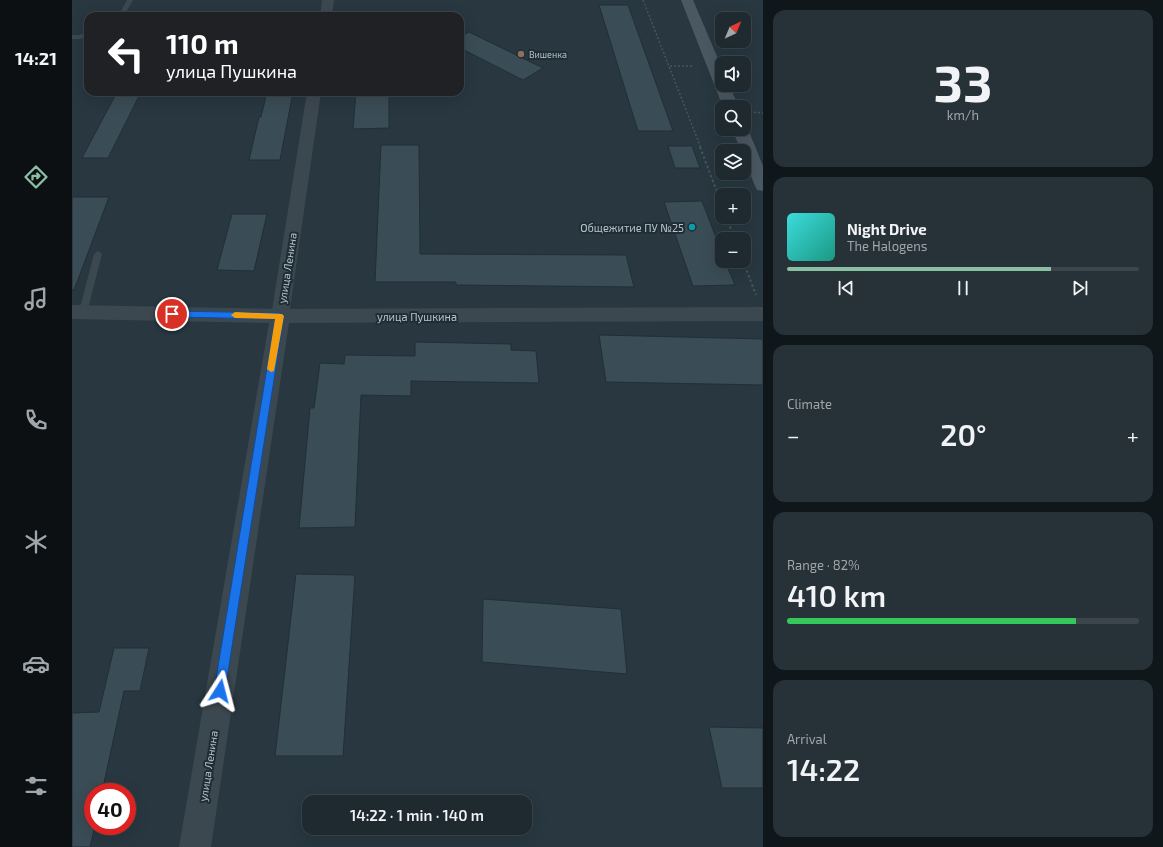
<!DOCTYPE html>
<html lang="en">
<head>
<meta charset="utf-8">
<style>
	:root { --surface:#1e2930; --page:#263138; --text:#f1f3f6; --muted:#a1a6ab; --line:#3c454c; --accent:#8abfa5 }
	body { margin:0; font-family:"Exo 2",sans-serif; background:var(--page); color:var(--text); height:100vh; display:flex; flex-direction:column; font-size:15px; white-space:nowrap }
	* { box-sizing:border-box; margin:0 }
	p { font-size:13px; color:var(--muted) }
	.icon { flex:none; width:22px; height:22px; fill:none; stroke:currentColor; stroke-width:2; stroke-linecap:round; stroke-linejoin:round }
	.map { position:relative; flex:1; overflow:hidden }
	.side { display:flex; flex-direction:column; gap:10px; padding:10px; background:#10171a; width:400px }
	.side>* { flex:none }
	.guide { position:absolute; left:12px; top:12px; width:380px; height:84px; border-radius:12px; box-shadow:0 4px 16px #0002,0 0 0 1px var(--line); background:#202124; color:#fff; overflow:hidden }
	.needle { width:26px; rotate:44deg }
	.buttons { position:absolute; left:643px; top:12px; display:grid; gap:8px }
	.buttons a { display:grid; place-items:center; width:36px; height:36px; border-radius:8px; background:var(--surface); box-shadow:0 4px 16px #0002,0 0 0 1px var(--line); font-size:20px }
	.speed { position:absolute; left:12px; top:783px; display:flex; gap:8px; font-size:20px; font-weight:700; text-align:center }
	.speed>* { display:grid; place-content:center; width:52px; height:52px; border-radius:50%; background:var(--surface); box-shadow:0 4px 16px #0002,0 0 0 1px var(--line); line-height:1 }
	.speed .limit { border:6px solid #d22; background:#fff; color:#111 }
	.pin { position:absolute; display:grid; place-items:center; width:34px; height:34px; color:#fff; margin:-17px; border:2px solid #fff; border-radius:50%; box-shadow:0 1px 4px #0007 }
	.me { position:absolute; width:44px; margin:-22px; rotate:9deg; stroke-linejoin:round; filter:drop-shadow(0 0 3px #0008) }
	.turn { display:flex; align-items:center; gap:14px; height:84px; padding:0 16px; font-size:18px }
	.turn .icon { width:52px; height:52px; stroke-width:2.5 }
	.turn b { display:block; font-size:28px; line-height:34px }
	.big { font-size:30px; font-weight:600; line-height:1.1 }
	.side .tile { flex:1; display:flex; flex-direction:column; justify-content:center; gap:6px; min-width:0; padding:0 14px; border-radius:12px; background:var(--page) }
	.side .dial { align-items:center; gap:0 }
	.dial b { font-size:52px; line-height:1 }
	.song { display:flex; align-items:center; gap:12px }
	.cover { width:48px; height:48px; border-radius:6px; background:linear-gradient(135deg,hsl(180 70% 55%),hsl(170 70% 35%)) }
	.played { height:4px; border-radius:2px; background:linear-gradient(90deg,var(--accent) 75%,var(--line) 75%) }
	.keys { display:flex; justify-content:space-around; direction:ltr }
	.heat { display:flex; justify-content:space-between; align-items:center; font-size:22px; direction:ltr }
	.charge { height:6px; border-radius:3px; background:linear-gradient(90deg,#34c759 82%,var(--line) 0) }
	.trip { position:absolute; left:230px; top:795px; width:230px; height:40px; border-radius:12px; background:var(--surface); box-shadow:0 4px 16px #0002,0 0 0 1px var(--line); font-weight:600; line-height:40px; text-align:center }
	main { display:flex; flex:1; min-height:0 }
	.menu { display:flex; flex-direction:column; width:72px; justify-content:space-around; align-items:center; background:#0c1013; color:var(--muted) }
	.menu .icon { width:28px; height:28px }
	.menu .current { color:var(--accent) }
	.menu b { font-size:18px; color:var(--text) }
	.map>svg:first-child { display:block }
</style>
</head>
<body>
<main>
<nav class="menu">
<b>14:21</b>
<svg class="icon current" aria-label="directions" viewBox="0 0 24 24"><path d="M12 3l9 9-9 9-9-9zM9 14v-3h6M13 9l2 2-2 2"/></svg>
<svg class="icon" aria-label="music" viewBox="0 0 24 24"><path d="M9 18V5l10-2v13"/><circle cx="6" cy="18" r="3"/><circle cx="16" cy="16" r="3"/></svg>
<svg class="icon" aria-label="phone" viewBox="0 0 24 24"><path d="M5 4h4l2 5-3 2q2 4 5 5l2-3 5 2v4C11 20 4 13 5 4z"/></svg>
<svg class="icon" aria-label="climate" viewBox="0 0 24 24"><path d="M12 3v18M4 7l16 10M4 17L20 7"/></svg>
<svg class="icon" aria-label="car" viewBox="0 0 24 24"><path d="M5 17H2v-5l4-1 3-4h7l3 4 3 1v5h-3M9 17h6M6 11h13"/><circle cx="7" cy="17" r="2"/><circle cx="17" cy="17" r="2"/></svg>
<svg class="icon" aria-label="filters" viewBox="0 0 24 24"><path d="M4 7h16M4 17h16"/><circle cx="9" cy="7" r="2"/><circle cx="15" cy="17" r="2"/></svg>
</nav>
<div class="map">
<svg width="691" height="847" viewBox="0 0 691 847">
	<rect width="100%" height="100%" fill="#283740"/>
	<path fill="#3a4c55" stroke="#222f37" d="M527,5H556L601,131H566Z
		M397,32L471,68L451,80L388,48V37Z
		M45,92H69L36,158H10Z
		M195,92H221L208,160H177L187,117H189Z
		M284,92H317V128L281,129Z
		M309,145H347L348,254L554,255L562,287L384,285V282H303Z
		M596,146H620L628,168H603Z
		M0,197H37L2,290H0Z
		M630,201L650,253V261H653L663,285L621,286L592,202Z
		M160,214H195L182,271L145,270Z
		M527,335L691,339V385L534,382Z
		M343,342L439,344V350L464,351L467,383L339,381V396L289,395L283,527L227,528L238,408H242L248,363L272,364L273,355L343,356Z
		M224,574L283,575L271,756H203Z
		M411,599L549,609L555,674L410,662Z
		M42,648H77L68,691H52L30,792H21V826H23L18,847H0V713L27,712Z
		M637,727L691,728V788H650Z"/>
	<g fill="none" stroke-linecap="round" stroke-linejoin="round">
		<path stroke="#435956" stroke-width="1.5" stroke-dasharray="2 2" stroke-linecap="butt" d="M571,0L629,148
			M598,66H622
			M678,112L691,113"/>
		<path stroke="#435956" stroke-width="2" stroke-dasharray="2.5 2.5" stroke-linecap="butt" d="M628,147L650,205
			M654,217L663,239
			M671,261L684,295"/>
		<path fill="#3c4850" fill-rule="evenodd" d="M55,0H61L52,16H46Z
			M16,32V36L8,39H0V35H7Z
			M26,251L30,254L17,305L10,314H4L3,312L9,304L22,254Z"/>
		<path fill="#3c4850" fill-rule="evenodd" d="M250,0H262L260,16H248Z
			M235,92H249L217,316L214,321L208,323L202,321L199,316Z"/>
		<path fill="#3c4850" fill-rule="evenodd" d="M0,305L208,309L691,307V321L217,323L139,847H107L197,323L0,319Z"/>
		<path fill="#4a5862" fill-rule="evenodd" d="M609,0H621L650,68V85H657L667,107H651Z
			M672,125L676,129L691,166V191L685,190L683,186L672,159V151H669L660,129H672Z"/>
	</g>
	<path fill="#1a73e8" stroke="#114b97" d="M100,311L208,313L212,316L153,691L152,695L148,697L144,695L142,691L203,319L100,317L95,314Z"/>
	<path fill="#f59e0b" d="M163,312L210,314L212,316L202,371L199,372L195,369L203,319L163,318L159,315Z"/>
	<circle fill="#8d6e63" stroke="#202d35" stroke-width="1.5" cx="449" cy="54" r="4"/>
	<circle fill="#0f9aa8" stroke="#202d35" stroke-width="1.5" cx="620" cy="227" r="4"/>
	<g text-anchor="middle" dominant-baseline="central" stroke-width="4" stroke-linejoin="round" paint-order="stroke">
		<g font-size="9" fill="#b8c3ca" stroke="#202d35" text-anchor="start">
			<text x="457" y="54">Вишенка</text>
		</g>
		<g font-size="11" fill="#b8c3ca" stroke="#202d35" text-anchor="end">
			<text x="612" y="227">Общежитие ПУ №25</text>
		</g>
		<g font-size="11" fill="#b8c3ca" stroke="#202d35">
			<text transform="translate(215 268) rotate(-81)">улица Ленина</text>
			<text x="345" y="316">улица Пушкина</text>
			<text transform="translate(136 766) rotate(-81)">улица Ленина</text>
		</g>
	</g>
</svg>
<div class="buttons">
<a><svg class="needle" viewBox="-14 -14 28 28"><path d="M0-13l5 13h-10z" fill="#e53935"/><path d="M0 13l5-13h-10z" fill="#a1a6ab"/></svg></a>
<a><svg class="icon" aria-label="sound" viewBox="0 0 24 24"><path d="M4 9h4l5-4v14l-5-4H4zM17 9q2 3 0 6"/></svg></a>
<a><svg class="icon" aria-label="search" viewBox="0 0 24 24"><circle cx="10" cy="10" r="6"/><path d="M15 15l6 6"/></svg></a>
<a><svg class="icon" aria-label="layers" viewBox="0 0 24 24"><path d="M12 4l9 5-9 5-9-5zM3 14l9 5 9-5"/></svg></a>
<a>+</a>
<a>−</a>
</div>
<div class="speed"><div class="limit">40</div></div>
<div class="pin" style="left:100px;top:314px;background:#d93025"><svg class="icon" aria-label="arrive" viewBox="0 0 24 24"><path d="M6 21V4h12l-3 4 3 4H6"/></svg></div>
<svg class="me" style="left:148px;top:691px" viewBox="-20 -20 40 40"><path d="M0-17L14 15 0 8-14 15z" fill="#1a73e8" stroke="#fff" stroke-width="4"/></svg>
<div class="trip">14:22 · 1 min · 140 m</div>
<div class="guide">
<div class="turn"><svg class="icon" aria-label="left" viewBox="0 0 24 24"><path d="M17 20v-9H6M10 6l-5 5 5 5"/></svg><div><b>110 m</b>улица Пушкина</div></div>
</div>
</div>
<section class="side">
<div class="tile dial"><b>33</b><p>km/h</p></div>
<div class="tile">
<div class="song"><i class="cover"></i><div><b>Night Drive</b><p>The Halogens</p></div></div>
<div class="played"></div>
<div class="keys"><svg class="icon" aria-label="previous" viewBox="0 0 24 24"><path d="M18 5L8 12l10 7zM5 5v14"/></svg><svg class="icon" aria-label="pause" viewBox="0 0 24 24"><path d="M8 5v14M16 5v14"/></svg><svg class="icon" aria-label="next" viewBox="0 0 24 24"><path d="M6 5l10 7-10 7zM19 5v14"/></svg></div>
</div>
<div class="tile"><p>Climate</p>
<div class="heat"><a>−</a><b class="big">20°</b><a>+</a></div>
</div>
<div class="tile"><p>Range · 82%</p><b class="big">410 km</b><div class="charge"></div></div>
<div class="tile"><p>Arrival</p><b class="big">14:22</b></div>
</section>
</main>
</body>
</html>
